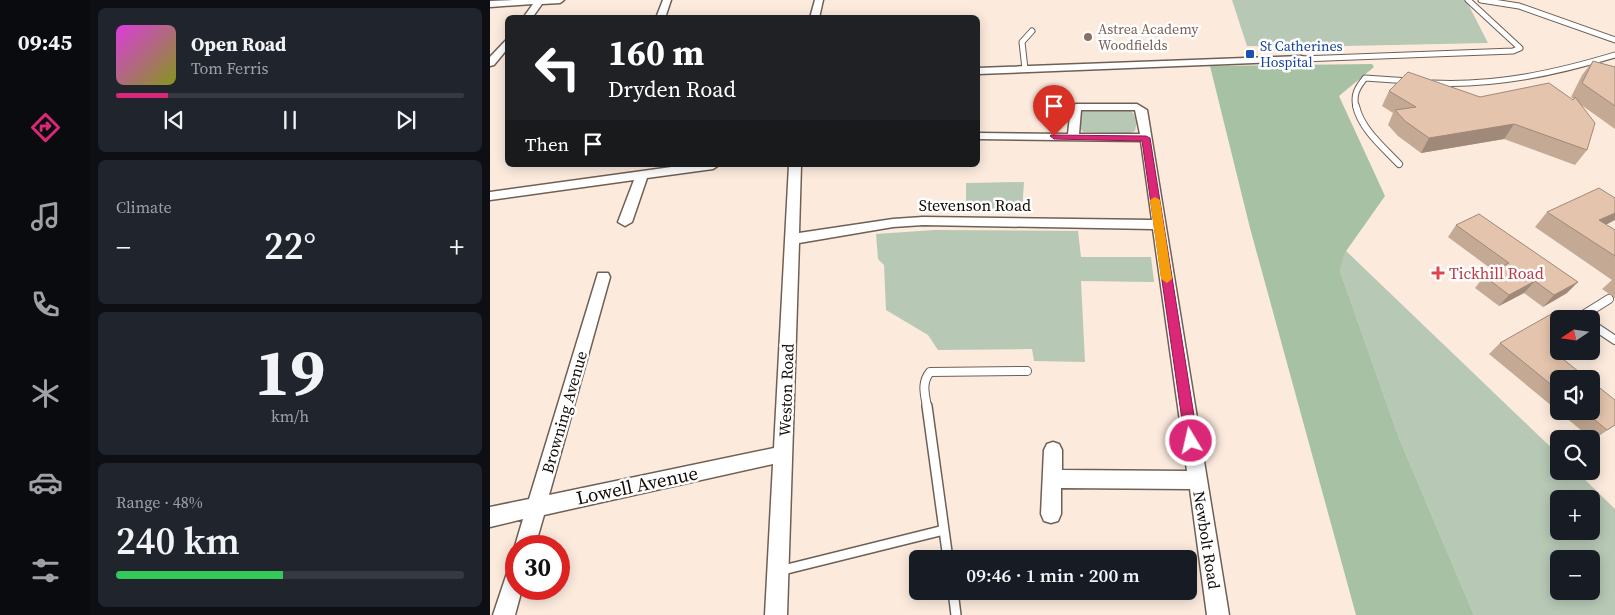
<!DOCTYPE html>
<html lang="en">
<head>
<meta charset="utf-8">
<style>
	:root { --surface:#171b24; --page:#20242c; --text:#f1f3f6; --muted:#9ea1a6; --line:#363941; --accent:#db2777 }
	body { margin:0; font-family:"Source Serif 4",serif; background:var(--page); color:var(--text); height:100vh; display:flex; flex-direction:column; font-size:19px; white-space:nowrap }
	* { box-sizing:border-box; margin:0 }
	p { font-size:16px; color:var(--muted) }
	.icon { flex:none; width:28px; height:28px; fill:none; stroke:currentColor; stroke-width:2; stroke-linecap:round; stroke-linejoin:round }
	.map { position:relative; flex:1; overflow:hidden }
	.panel { display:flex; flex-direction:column; gap:8px; padding:8px; background:#0d0f14; width:400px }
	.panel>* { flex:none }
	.banner { position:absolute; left:15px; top:15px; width:475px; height:152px; border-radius:8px; box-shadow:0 2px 12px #0003; background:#202124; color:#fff; overflow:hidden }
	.needle { width:32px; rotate:257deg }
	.buttons { position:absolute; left:1060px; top:310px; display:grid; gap:10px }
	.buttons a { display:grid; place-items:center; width:50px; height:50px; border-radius:8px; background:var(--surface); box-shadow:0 2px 12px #0003; font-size:25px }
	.speed { position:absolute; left:15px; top:535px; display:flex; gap:10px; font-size:25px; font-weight:700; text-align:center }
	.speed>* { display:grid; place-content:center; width:65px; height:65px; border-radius:50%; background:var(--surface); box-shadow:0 2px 12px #0003; line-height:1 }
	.speed .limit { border:8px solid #d22; background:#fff; color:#111 }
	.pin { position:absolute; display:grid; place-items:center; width:42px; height:42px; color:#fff; margin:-51px -21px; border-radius:50% 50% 50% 0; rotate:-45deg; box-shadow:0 0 5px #0007 }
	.pin .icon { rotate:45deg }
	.me { position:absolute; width:55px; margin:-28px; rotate:351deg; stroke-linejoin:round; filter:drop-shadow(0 0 4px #0008) }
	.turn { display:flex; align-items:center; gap:18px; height:105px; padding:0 20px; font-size:22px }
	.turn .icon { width:65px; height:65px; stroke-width:2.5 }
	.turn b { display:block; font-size:35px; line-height:42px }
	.then { display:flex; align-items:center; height:48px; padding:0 20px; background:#0003; gap:10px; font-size:19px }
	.big { font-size:38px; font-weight:600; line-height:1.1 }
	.panel .widget { flex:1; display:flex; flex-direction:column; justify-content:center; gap:8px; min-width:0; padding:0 18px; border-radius:8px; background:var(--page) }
	.panel .dial { align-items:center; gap:0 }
	.dial b { font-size:65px; line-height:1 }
	.song { display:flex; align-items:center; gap:15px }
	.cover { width:60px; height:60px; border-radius:8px; background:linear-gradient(135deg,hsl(300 70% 55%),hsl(70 70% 35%)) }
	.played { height:5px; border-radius:2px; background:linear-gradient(90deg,var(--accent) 15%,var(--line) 15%) }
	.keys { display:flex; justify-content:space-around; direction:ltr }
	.heat { display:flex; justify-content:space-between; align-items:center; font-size:28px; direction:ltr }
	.charge { height:8px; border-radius:4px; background:linear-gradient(90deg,#34c759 48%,var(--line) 0) }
	.trip { position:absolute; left:419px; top:550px; width:288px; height:50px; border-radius:8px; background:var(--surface); box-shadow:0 2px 12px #0003; font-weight:600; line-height:50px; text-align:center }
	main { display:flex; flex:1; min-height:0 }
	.dock { display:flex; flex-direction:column; width:90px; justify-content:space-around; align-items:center; background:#090b0e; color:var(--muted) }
	.dock .icon { width:35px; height:35px }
	.dock .current { color:var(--accent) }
	.dock b { font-size:22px; color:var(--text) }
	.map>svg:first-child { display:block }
</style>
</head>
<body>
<main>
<nav class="dock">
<b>09:45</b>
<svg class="icon current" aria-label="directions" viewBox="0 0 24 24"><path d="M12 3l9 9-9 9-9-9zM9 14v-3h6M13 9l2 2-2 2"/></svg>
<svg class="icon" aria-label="music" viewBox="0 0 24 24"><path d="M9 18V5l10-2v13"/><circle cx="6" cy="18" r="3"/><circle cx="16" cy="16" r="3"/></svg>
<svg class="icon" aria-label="phone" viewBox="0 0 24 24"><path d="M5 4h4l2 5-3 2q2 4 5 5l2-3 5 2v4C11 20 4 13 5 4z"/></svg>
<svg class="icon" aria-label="climate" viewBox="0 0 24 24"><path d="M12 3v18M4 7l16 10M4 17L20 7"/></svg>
<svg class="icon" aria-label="car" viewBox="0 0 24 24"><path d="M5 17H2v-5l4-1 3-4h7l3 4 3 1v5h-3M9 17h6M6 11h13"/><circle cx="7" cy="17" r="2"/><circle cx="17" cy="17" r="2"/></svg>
<svg class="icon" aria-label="filters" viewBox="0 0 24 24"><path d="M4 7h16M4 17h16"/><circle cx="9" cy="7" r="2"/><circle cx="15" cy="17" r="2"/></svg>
</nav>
<section class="panel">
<div class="widget">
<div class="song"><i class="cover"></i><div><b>Open Road</b><p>Tom Ferris</p></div></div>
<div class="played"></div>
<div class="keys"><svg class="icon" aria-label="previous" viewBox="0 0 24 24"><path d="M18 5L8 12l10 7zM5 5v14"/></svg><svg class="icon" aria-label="pause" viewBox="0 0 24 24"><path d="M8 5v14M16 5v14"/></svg><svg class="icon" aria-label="next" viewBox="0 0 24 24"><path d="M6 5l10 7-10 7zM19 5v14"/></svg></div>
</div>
<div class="widget"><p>Climate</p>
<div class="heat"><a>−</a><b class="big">22°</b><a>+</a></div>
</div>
<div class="widget dial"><b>19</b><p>km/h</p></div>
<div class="widget"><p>Range · 48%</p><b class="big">240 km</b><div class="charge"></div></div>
</section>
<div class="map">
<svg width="1125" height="615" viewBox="0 0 1125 615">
	<rect width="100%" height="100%" fill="#fceadd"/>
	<path fill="#b7c8b5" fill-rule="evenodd" d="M742,0H976L998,43L807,47L757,46Z
		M597,109L641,111C646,115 647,125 645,131L638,134L593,132L589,127L590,112Z
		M534,182L532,212H476V183Z
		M444,230L588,231L591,257H661L664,282L591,281L595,362L544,361L542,349L448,350L438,335L396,310L394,265L388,259L386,234Z
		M854,249L1069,455V471H1086L1125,509V615H984L909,438L850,271ZM1069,499H1101V531H1069ZM1069,559H1101V591H1069Z"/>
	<path fill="#a7c1a5" d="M882,64L884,67L849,96L895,196L854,254L850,271L909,438L984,615H866L760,228L720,66Z"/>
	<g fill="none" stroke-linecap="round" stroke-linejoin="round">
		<defs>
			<path id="service-far3" d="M991,0L1029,6L1125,40
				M811,59L1023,51L1030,48L978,0
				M535,69L532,42L542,31
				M943,83C1006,86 1065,73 1125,55
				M866,107C863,95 867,88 875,78L919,81"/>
			<path id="service-far2" d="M866,106C871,129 893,147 909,164"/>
			<path id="service-far1" d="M1087,319L1119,299
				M1101,324L1125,340
				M437,407C435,394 431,383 440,372L537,371"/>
			<path id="service" d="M437,406L458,559
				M289,571L454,530
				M463,591L466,615"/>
			<path id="minor" d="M24,0H74L70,3L52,4L42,18H33L43,4L0,7V1Z
				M173,0H181L175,18H166Z
				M325,0H333L329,18H320Z
				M18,38V48L4,65L0,66V57Z
				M811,56L815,57V61L488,74V68Z
				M586,104H647L657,110L739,615H717L700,489L571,488V514L568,521L561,523L554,521L551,514L554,450L557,444L563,442L569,444L572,450V470L697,471L663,229L433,225L403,227L309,243L297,615H275L283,464L54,515L45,546H26V549L25,546L33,519L0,527V507L39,499L108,273H118L120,277L59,495L284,448L299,165H311L309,233L403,219L433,217L662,220L651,141L488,139V133L578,134L581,107ZM591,110H645L650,134H589Z
				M196,165H229L223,169L157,178L142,222L135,226L128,222L144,180L0,200V192Z
				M26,564V589H32L25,615H3L19,567Z"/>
		</defs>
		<use href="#service-far3" stroke="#6f6055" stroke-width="7"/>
		<use href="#service-far2" stroke="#6f6055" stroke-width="8"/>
		<use href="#service-far1" stroke="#6f6055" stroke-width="10"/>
		<use href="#service" stroke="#6f6055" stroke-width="12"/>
		<use href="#minor" stroke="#6f6055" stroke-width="3"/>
		<use href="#service-far3" stroke="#fff" stroke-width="5"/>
		<use href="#service-far2" stroke="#fff" stroke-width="6"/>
		<use href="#service-far1" stroke="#fff" stroke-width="8"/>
		<use href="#service" stroke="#fff" stroke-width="9"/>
		<use href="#minor" fill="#fff" fill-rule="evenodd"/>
	</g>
	<path fill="#c4a994" d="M1103,61L1125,67V129L1090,104L1097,150L1085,165L1014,139L931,153L908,136L898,125L903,113L892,106L899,91L990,97L1083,100L1084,99L1081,97L1092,75Z
		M1057,212L1116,225L1125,230V298L1112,289L1122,280L1045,227Z
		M966,225L1077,293L1053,307L1034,293L1009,306L985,288L994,276L1004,271L958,237Z
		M1010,343L1069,351H1083L1071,358L1069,379V411H1101L1125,425L1103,440L999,354Z"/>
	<path fill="#a08978" d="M1024,124L1014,139L931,153L939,138Z
		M1125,213V220L1095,236L1109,220Z
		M1045,281L1034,293L1009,306L1019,295Z
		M1088,282L1077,293L1053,307L1064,295Z
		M1076,351H1083L1057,367L1069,356Z"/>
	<path fill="#e4c4ac" stroke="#a08978" d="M1103,61L1125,67V106L1092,83Z
		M918,72L990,97L1059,83L1083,100L1085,97L1105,123L1097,150L1024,124L939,138L915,121L905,110L926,107L899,91Z
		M1109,188L1125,198V213L1109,220L1125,230V256L1057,212Z
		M989,214L1088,282L1064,295L1045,281L1019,295L994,276L1019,263L966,225Z
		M1063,313L1071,319H1069V351H1076L1069,356L1098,379H1069V391L1010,343Z
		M1101,381L1125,400V425L1117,430L1094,411H1101Z"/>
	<path fill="#db2777" stroke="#8e194d" d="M561,135L656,136L660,138L708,441L706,445L701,447L697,445L695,441L652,141L564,139L560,136Z"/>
	<path fill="#f59e0b" d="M665,197L670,200L682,279L677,283L671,279L660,200Z"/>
	<circle fill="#8d6e63" stroke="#fff" stroke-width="2" cx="598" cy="37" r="5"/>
	<rect fill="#1a4fb4" stroke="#fff" stroke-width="2" x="755" y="49" width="10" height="10" rx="2.5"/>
	<path fill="#e0444e" stroke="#fff" stroke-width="2" d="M945.5 265.5h5v5h5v5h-5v5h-5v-5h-5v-5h5z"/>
	<g text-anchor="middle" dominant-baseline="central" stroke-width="5" stroke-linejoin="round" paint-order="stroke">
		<g font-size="14" fill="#785e54" stroke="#fff" text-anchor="start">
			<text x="608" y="29">Astrea Academy<tspan x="608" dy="16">Woodfields</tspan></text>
		</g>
		<g font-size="14" fill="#164399" stroke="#fff" text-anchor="start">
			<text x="770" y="46">St Catherines<tspan x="770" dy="16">Hospital</tspan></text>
		</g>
		<g font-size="16" fill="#100a06" stroke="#fff">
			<text x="485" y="205">Stevenson Road</text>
			<text transform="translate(296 390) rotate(-88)">Weston Road</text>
			<text transform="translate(74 412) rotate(-74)">Browning Avenue</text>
			<text transform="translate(717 540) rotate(81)">Newbolt Road</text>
		</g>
		<g font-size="16" fill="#be3a42" stroke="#fff" text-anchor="start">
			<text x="959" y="273">Tickhill Road</text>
		</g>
		<g font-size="19" fill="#100a06" stroke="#fff">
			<text transform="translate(147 485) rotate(-12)">Lowell Avenue</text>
		</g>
	</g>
</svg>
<div class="buttons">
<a><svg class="needle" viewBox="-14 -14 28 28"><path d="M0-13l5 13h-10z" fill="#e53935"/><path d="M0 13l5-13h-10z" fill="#9ea1a6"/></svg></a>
<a><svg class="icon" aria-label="sound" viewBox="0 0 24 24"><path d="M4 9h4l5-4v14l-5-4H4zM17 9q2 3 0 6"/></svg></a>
<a><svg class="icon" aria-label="search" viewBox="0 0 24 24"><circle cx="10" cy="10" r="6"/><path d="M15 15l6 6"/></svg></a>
<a>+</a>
<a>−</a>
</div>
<div class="speed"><div class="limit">30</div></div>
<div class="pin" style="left:564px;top:136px;background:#d93025"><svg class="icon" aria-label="arrive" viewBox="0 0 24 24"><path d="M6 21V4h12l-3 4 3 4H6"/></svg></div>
<svg class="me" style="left:701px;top:441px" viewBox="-20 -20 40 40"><circle r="17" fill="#db2777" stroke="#fff" stroke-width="3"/><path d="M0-11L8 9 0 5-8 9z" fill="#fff"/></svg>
<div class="trip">09:46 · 1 min · 200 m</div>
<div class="banner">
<div class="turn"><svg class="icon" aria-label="left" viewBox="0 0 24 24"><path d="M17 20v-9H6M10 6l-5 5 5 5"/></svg><div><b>160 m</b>Dryden Road</div></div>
<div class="then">Then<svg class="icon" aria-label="arrive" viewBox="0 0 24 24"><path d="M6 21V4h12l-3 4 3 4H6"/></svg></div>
</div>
</div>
</main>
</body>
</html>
